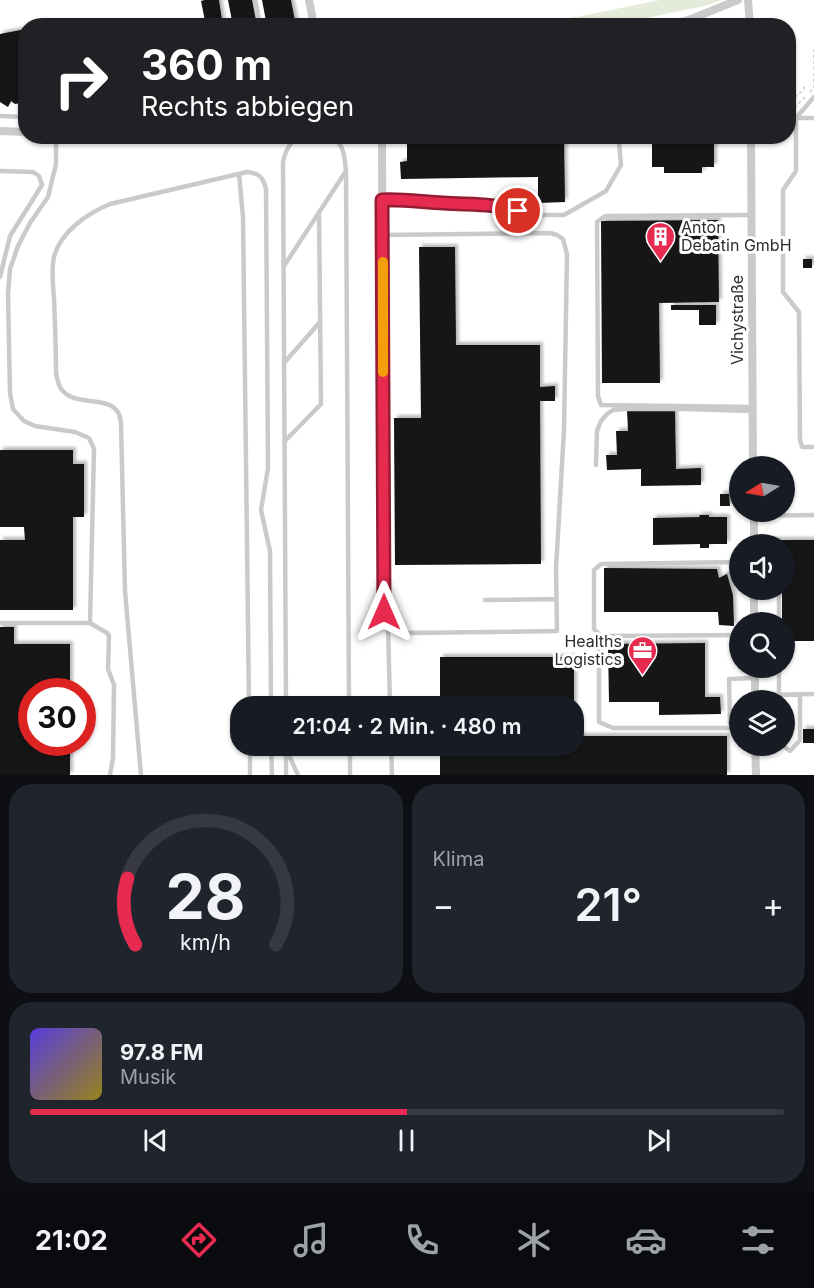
<!DOCTYPE html>
<html lang="de">
<head>
<meta charset="utf-8">
<style>
	:root { --surface:#171b24; --page:#20242c; --text:#f1f3f6; --muted:#9ea1a6; --line:#363941; --accent:#e72b50 }
	body { margin:0; font-family:Inter,sans-serif; background:var(--page); color:var(--text); height:100vh; display:flex; flex-direction:column; font-size:22px; white-space:nowrap }
	* { box-sizing:border-box; margin:0 }
	p { font-size:20px; color:var(--muted) }
	.icon { flex:none; width:33px; height:33px; fill:none; stroke:currentColor; stroke-width:2; stroke-linecap:round; stroke-linejoin:round }
	.map { position:relative; height:775px; overflow:hidden }
	.drawer { display:flex; flex-direction:column; gap:9px; padding:9px; background:#0d0f14; flex:1 }
	.drawer>* { flex:none }
	.top-card { position:absolute; left:18px; top:18px; width:778px; height:126px; border-radius:24px; box-shadow:0 2px 4px #0004; background:#202124; color:#fff; overflow:hidden }
	.needle { width:39px; rotate:259deg }
	.controls { position:absolute; left:729px; top:456px; display:grid; gap:12px }
	.controls a { display:grid; place-items:center; width:66px; height:66px; border-radius:50%; background:var(--surface); box-shadow:0 2px 4px #0004; font-size:30px }
	.speed { position:absolute; left:18px; top:678px; display:flex; gap:12px; font-size:30px; font-weight:700; text-align:center }
	.speed>* { display:grid; place-content:center; width:78px; height:78px; border-radius:50%; background:var(--surface); box-shadow:0 2px 4px #0004; line-height:1 }
	.speed .limit { border:9px solid #d22; background:#fff; color:#111 }
	.pin { position:absolute; display:grid; place-items:center; width:51px; height:51px; color:#fff; margin:-26px; border:3px solid #fff; border-radius:50%; box-shadow:0 2px 6px #0007 }
	.me { position:absolute; width:66px; margin:-33px; rotate:0deg; stroke-linejoin:round; filter:drop-shadow(0 0 4px #0008) }
	.turn { display:flex; align-items:center; gap:21px; height:126px; padding:0 24px; font-size:27px }
	.turn .icon { width:78px; height:78px; stroke-width:2.5 }
	.turn b { display:block; font-size:42px; line-height:51px }
	.big { font-size:45px; font-weight:600; line-height:1.1 }
	.drawer .tile { flex:1; display:flex; flex-direction:column; justify-content:center; gap:9px; min-width:0; padding:0 21px; border-radius:24px; background:var(--page) }
	.drawer .dial { align-items:center; gap:0 }
	.dial svg { height:156px; overflow:visible; fill:none; stroke:var(--line); stroke-width:7; stroke-linecap:round; text-anchor:middle }
	.dial text { fill:var(--text); stroke:none }
	.song { display:flex; align-items:center; gap:18px }
	.cover { width:72px; height:72px; border-radius:9px; background:linear-gradient(135deg,hsl(250 70% 55%),hsl(50 70% 35%)) }
	.played { height:6px; border-radius:3px; background:linear-gradient(90deg,var(--accent) 50%,var(--line) 50%) }
	.keys { display:flex; justify-content:space-around; direction:ltr }
	.heat { display:flex; justify-content:space-between; align-items:center; font-size:33px; direction:ltr }
	.drawer .tiles { flex:1; display:grid; gap:9px; grid-template-columns:1fr 1fr }
	.tile:last-child { grid-column:span 2 }
	.trip { position:absolute; left:230px; top:696px; width:354px; height:60px; border-radius:24px; background:var(--surface); box-shadow:0 2px 4px #0004; font-weight:600; line-height:60px; text-align:center }
	.tabs { display:flex; height:96px; justify-content:space-around; align-items:center; background:#090b0e; color:var(--muted) }
	.tabs .icon { width:42px; height:42px }
	.tabs .on { color:var(--accent) }
	.tabs b { font-size:27px; color:var(--text) }
	.map>svg:first-child { display:block }
</style>
</head>
<body>
<div class="map">
<svg width="814" height="775" viewBox="0 0 814 775">
	<defs>
		<filter id="shadow"><feDropShadow dx="3" dy="-3" stdDeviation="1.5" flood-color="#0004"/></filter>
	</defs>
	<rect width="100%" height="100%" fill="#fff"/>
	<path fill="#e5ebda" d="M660,0H722L705,6L612,25H536Z"/>
	<path fill="#141414" filter="url(#shadow)" d="M205,0H219L223,26H206L201,1Z
		M228,0H252L257,26H233Z
		M262,0H291L296,26H267Z
		M26,29V102L15,104L11,101L8,107L0,102V34Z
		M407,136H564L565,202L538,203V177L401,179L400,162L407,161Z
		M652,136H714V167H702V173H664V167H652Z
		M718,220L719,302L659,303L660,383H602L601,221Z
		M419,247H455L456,345H540V387L555,386V401H540L541,564L395,565L394,418H421Z
		M803,259H812V268H803Z
		M671,305H716V325H699V310H671Z
		M675,409L676,469L701,468V485L641,486V469L607,470L606,455H617L616,431H628L627,410Z
		M0,450H73V464H84V517H73V610H0V540H25L24,527H0Z
		M720,494H729L730,506H720Z
		M699,515H709V517H727V544H709V548H700V544L653,545V518L700,517Z
		M769,540H814V641H784V622H782V590H784V544H769Z
		M604,568L717,569L719,578L727,574L733,595L734,626L719,625L718,612H604Z
		M0,627H14V644H70V692H32V742H70V775H0Z
		M705,643V697H720L721,714L659,715V702H609L608,644Z
		M440,657H574V706H440Z
		M803,729H814V743H803Z
		M573,736H727V775H440V746H573Z"/>
	<g fill="none" stroke-linecap="round" stroke-linejoin="round">
		<path stroke="#cacaca" stroke-width="1.5" stroke-dasharray="3 3" stroke-linecap="butt" d="M810,92L814,88V48
			M789,98H793L804,90V85
			M789,109H793L807,95"/>
		<path stroke="#cacaca" stroke-width="4.5" d="M255,0L260,26
			M0,116L26,117
			M796,118L814,97
			M814,118H796V171L783,190V292L799,312L800,440L802,447H814
			M56,136V164L48,197L30,223L18,246L10,269L8,294L10,393L13,409L24,421L35,426L75,432L89,438L94,449L90,623
			M332,136C345,147 344,155 346,171L349,706
			M0,171L33,172L39,176L42,185L10,236L0,277
			M239,174L243,217L249,706
			M382,200L402,199L442,203L503,206L532,215H564L606,191L621,165L619,143
			M752,215L605,216L597,222L598,396L601,405L753,407
			M383,235L550,233L557,235L563,239L567,254L564,430L556,568L557,631L408,633L395,626
			M284,266L346,171
			M284,363L320,322
			M285,441L321,404L319,212
			M596,465L597,431L601,421L607,414L613,410L624,409H685L753,411
			M754,516L814,515
			M740,562L601,564L594,570V629L601,636L740,635
			M485,600L556,599
			M779,622V590
			M0,623H90L107,633L109,636L108,669L114,685L113,758L110,775
			M388,624L390,706
			M599,651V722L613,728H740
			M779,668V700
			M755,695L814,694
			M286,706L283,162C285,151 289,144 298,136
			M730,723L729,679L755,678
			M271,746L272,775
			M350,746V775
			M391,746L392,775
			M783,746L790,751L800,740V694
			M288,753L298,775
			M141,775L125,591L121,424C121,421 120,417 119,414C109,393 72,409 60,387C58,383 57,378 56,373C56,348 55,323 54,299C53,285 51,270 54,257C60,232 88,213 110,204L247,172C259,173 263,177 266,189L268,468L261,510L270,551L271,706
			M250,775V746
			M286,775V746"/>
		<path stroke="#cacaca" stroke-width="8" d="M309,0L314,26
			M748,0L750,26
			M662,26L686,21L738,0
			M0,131L26,132
			M382,136L384,612L386,622L395,626
			M751,136L753,466
			M754,512V544
			M754,590V622
			M755,668V700
			M755,746L756,774"/>
	</g>
	<g fill="none" stroke-linecap="round" stroke-linejoin="round">
		<defs>
			<path id="route" d="M384,612L382,200C403,199 422,202 443,203C468,205 494,203 518,211"/>
		</defs>
		<use href="#route" stroke="#961c34" stroke-width="15"/>
		<use href="#route" stroke="#e72b50" stroke-width="10"/>
		<path stroke="#f59e0b" stroke-width="10" d="M383,262V372"/>
	</g>
	<defs>
		<symbol id="building-pin" viewBox="-11 -11 22 30"><path d="M0 17L-7.5 6A9.5 9.5 0 1 1 7.5 6Z" fill="#e72b50" stroke="#fff"/><path d="M-4-6H4V6H1V3H-1V6H-4ZM-2.5-4.3h1.7v1.8h-1.7ZM.8-4.3h1.7v1.8H.8ZM-2.5-1h1.7V.8h-1.7ZM.8-1h1.7V.8H.8Z" fill="#fff"/></symbol>
		<symbol id="office-pin" viewBox="-11 -11 22 30"><path d="M0 17L-7.5 6A9.5 9.5 0 1 1 7.5 6Z" fill="#e72b50" stroke="#fff"/><path d="M-6-3h4V-5.5h4V-3h4V5H-6ZM-1-4.5V-3h2v-1.5ZM-6 0V1H6V0Z" fill="#fff"/></symbol>
	</defs>
	<g fill-rule="evenodd">
		<use href="#building-pin" x="644" y="220" width="33" height="45"/>
		<use href="#office-pin" x="626" y="634" width="33" height="45"/>
	</g>
	<g text-anchor="middle" dominant-baseline="central" stroke-width="6" stroke-linejoin="round" paint-order="stroke">
		<g font-size="16" fill="#2d2d2d" stroke="#fff" text-anchor="start">
			<text x="681" y="227">Anton<tspan x="681" dy="18">Debatin GmbH</tspan></text>
			<text x="622" y="641" text-anchor="end">Healths<tspan x="622" dy="18">Logistics</tspan></text>
		</g>
		<g font-size="16" fill="#2d2d2d" stroke="#fff">
			<text transform="translate(737 320) rotate(-90)">Vichystraße</text>
		</g>
	</g>
</svg>
<div class="controls">
<a><svg class="needle" viewBox="-14 -14 28 28"><path d="M0-13l5 13h-10z" fill="#e53935"/><path d="M0 13l5-13h-10z" fill="#9ea1a6"/></svg></a>
<a><svg class="icon" aria-label="sound" viewBox="0 0 24 24"><path d="M4 9h4l5-4v14l-5-4H4zM17 9q2 3 0 6"/></svg></a>
<a><svg class="icon" aria-label="search" viewBox="0 0 24 24"><circle cx="10" cy="10" r="6"/><path d="M15 15l6 6"/></svg></a>
<a><svg class="icon" aria-label="layers" viewBox="0 0 24 24"><path d="M12 4l9 5-9 5-9-5zM3 14l9 5 9-5"/></svg></a>
</div>
<div class="speed"><div class="limit">30</div></div>
<div class="pin" style="left:518px;top:211px;background:#d93025"><svg class="icon" aria-label="arrive" viewBox="0 0 24 24"><path d="M6 21V4h12l-3 4 3 4H6"/></svg></div>
<svg class="me" style="left:384px;top:612px" viewBox="-20 -20 40 40"><path d="M0-17L14 15 0 8-14 15z" fill="#e72b50" stroke="#fff" stroke-width="4"/></svg>
<div class="trip">21:04 · 2 Min. · 480 m</div>
<div class="top-card">
<div class="turn"><svg class="icon" aria-label="right" viewBox="0 0 24 24"><path d="M7 20v-9h11M14 6l5 5-5 5"/></svg><div><b>360 m</b>Rechts abbiegen</div></div>
</div>
</div>
<section class="drawer">
<div class="tiles">
<div class="tile dial"><svg viewBox="0 0 100 80">
<path d="M14 69A42 42 0 1 1 86 69"/>
<path d="M14 69A42 42 0 0 1 10 35" stroke="#e72b50"/>
<text x="50" y="56" font-size="32" font-weight="700">28</text>
<text x="50" y="72" font-size="11">km/h</text>
</svg></div>
<div class="tile"><p>Klima</p>
<div class="heat"><a>−</a><b class="big">21°</b><a>+</a></div>
</div>
<div class="tile">
<div class="song"><i class="cover"></i><div><b>97.8 FM</b><p>Musik</p></div></div>
<div class="played"></div>
<div class="keys"><svg class="icon" aria-label="previous" viewBox="0 0 24 24"><path d="M18 5L8 12l10 7zM5 5v14"/></svg><svg class="icon" aria-label="pause" viewBox="0 0 24 24"><path d="M8 5v14M16 5v14"/></svg><svg class="icon" aria-label="next" viewBox="0 0 24 24"><path d="M6 5l10 7-10 7zM19 5v14"/></svg></div>
</div>
</div>
</section>
<nav class="tabs">
<b>21:02</b>
<svg class="icon on" aria-label="directions" viewBox="0 0 24 24"><path d="M12 3l9 9-9 9-9-9zM9 14v-3h6M13 9l2 2-2 2"/></svg>
<svg class="icon" aria-label="music" viewBox="0 0 24 24"><path d="M9 18V5l10-2v13"/><circle cx="6" cy="18" r="3"/><circle cx="16" cy="16" r="3"/></svg>
<svg class="icon" aria-label="phone" viewBox="0 0 24 24"><path d="M5 4h4l2 5-3 2q2 4 5 5l2-3 5 2v4C11 20 4 13 5 4z"/></svg>
<svg class="icon" aria-label="climate" viewBox="0 0 24 24"><path d="M12 3v18M4 7l16 10M4 17L20 7"/></svg>
<svg class="icon" aria-label="car" viewBox="0 0 24 24"><path d="M5 17H2v-5l4-1 3-4h7l3 4 3 1v5h-3M9 17h6M6 11h13"/><circle cx="7" cy="17" r="2"/><circle cx="17" cy="17" r="2"/></svg>
<svg class="icon" aria-label="filters" viewBox="0 0 24 24"><path d="M4 7h16M4 17h16"/><circle cx="9" cy="7" r="2"/><circle cx="15" cy="17" r="2"/></svg>
</nav>
</body>
</html>
